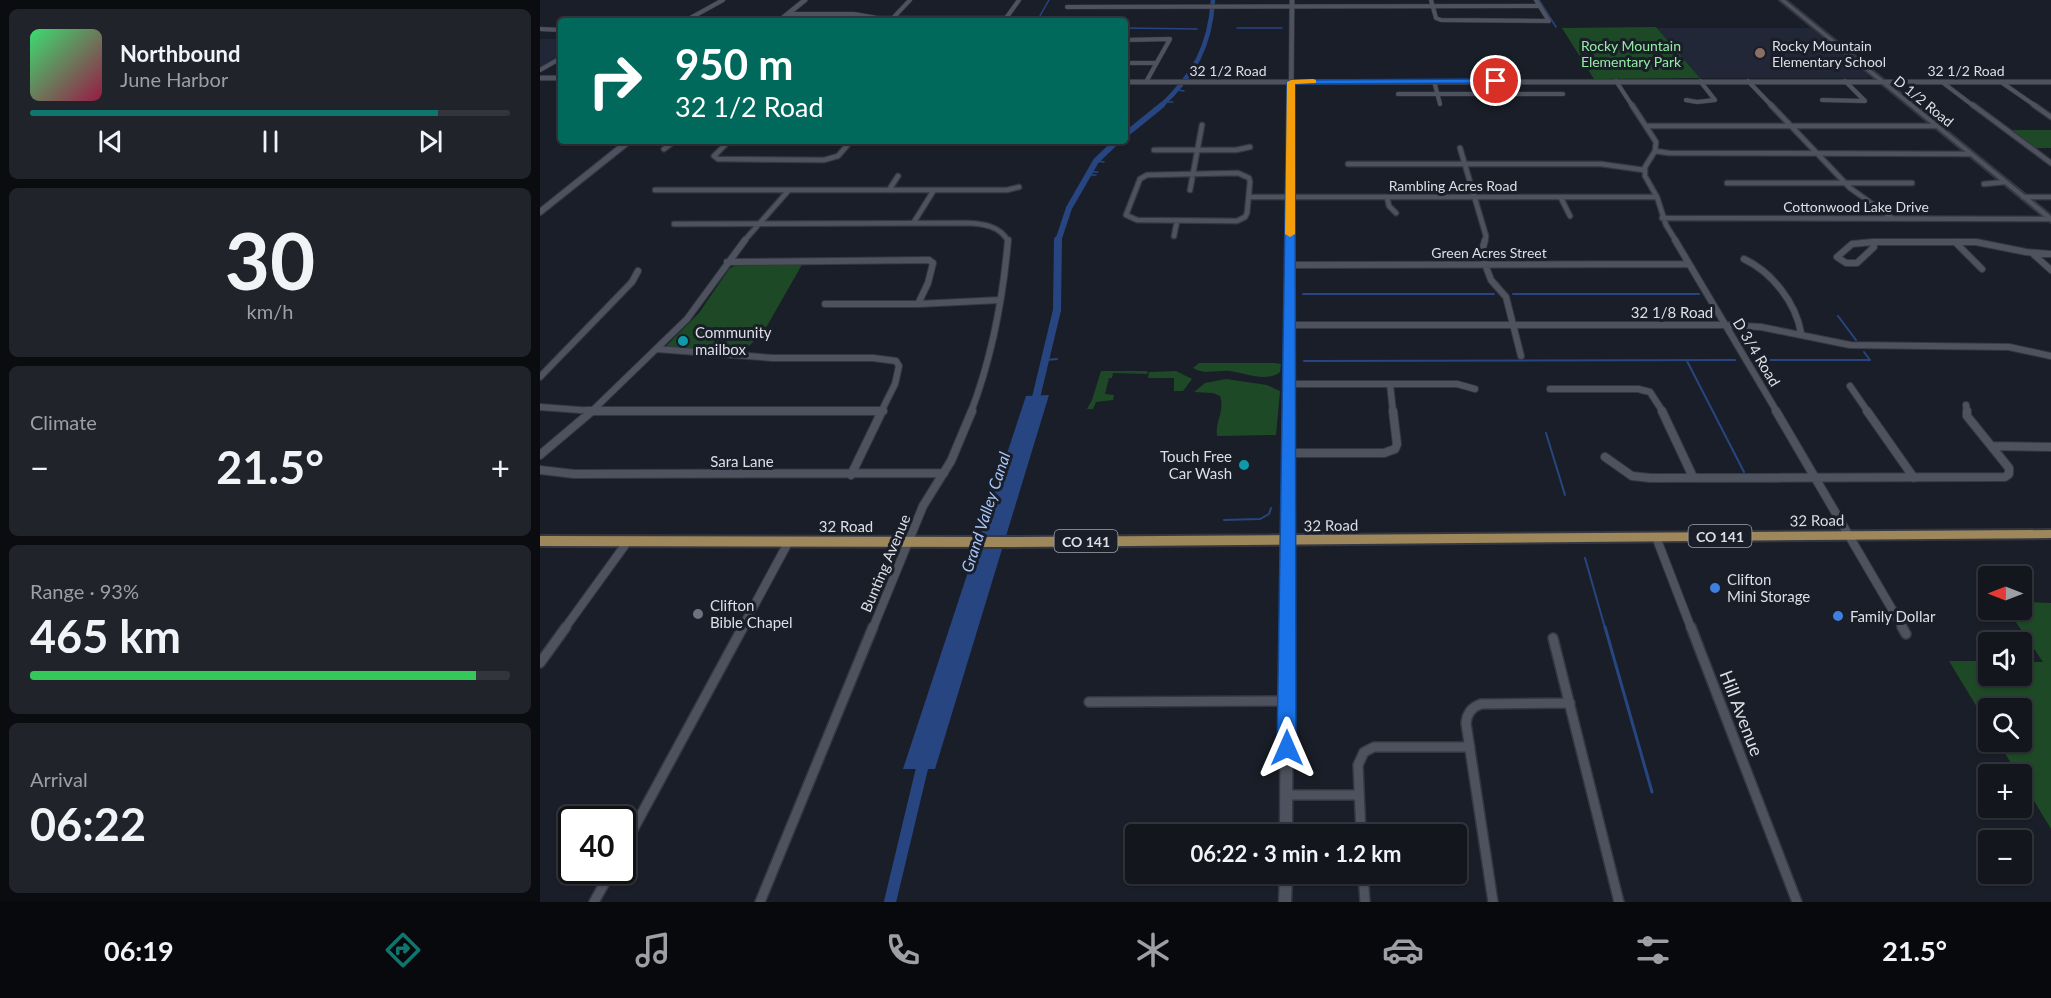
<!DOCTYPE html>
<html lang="en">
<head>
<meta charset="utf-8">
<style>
	:root { --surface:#14161e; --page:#21232b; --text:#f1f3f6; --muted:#9d9fa4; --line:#33353c; --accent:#0f766e }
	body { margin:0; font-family:Lato,sans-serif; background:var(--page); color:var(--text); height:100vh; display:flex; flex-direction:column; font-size:22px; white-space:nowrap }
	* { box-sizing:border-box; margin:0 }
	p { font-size:20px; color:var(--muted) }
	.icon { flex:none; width:33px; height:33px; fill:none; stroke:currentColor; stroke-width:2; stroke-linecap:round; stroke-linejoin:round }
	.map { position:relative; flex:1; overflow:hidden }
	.drawer { display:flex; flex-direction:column; gap:9px; padding:9px; background:#0b0c10; width:540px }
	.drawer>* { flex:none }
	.guide { position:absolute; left:18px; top:18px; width:570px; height:126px; border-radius:6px; box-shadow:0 2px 4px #0004,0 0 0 2px var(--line); background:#00695c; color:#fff; overflow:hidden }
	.needle { width:39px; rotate:270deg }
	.controls { position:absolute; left:1438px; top:566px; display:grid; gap:12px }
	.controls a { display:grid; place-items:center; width:54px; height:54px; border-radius:6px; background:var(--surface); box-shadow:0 2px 4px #0004,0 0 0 2px var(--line); font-size:30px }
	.speed { position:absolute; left:18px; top:806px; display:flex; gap:12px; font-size:30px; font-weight:700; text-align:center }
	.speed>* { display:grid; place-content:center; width:78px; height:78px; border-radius:50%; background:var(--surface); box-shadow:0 2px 4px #0004,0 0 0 2px var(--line); line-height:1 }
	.speed .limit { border:3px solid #111; border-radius:9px; background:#fff; color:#111 }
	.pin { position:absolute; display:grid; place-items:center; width:51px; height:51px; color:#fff; margin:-26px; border:3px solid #fff; border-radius:50%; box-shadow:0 2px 6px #0007 }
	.me { position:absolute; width:66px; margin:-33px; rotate:0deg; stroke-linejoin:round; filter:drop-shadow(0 0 4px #0008) }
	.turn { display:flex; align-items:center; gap:21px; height:126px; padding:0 18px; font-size:27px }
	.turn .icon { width:78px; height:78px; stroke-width:2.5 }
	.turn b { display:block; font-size:42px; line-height:51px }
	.big { font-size:45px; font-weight:700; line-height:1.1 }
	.drawer .tile { flex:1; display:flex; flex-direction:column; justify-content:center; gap:9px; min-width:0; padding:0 21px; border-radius:9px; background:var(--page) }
	.drawer .dial { align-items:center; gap:0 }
	.dial b { font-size:78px; line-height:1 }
	.song { display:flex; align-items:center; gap:18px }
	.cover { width:72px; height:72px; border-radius:9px; background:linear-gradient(135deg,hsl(140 70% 55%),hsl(340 70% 35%)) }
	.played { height:6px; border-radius:3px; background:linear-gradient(90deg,var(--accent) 85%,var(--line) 85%) }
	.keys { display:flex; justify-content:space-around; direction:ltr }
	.heat { display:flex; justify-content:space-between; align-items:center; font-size:33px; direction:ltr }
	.charge { height:9px; border-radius:4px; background:linear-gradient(90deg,#34c759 93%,var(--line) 0) }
	.trip { position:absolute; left:585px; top:824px; width:342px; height:60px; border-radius:6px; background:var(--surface); box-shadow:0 2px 4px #0004,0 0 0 2px var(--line); font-weight:700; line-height:60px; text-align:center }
	.dock { display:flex; height:96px; justify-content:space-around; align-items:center; background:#08090c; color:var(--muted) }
	.dock .icon { width:42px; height:42px }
	.dock .current { color:var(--accent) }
	.dock b { font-size:27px; color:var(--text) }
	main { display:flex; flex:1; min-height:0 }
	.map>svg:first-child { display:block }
</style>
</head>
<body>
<main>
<section class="drawer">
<div class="tile">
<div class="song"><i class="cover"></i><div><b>Northbound</b><p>June Harbor</p></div></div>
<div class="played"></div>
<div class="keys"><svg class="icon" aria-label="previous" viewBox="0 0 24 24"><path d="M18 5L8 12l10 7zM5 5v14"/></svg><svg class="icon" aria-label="pause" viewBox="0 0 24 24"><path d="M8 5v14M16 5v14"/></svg><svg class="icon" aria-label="next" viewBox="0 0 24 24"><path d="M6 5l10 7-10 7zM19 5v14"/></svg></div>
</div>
<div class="tile dial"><b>30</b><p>km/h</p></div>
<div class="tile"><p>Climate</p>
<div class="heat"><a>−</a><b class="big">21.5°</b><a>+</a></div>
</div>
<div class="tile"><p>Range · 93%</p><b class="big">465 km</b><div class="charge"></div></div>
<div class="tile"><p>Arrival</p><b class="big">06:22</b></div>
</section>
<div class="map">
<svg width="1511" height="902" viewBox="0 0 1511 902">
	<rect width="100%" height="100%" fill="#1a1e28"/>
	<path fill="#212736" d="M1117,28H1271L1329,76L1327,78H1160Z
		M0,39H21V56L0,69Z"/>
	<path fill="#1e4926" d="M1116,27L1160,78L1054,79L1022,28Z
		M1472,130H1511V148H1495Z
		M263,263L224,331L203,352L125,347L159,313L189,269L194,266Z
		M659,363H735L741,364L740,372C726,383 706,373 690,371C677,370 664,375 653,368Z
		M561,371H606L608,372L607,374L573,373L572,378H569L565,394L574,395L573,400L556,402L553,409H547L552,400Z
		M636,371L652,379L643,391H634V378H608L609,372Z
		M686,379L727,385L740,391L736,435L677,436C675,421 685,411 680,396L673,393L654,392L665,383Z
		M1482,602L1511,603V829L1482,781V774H1478L1457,741H1482V708H1449V727L1409,661H1449V675H1482V662H1503L1467,609H1482Z"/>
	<path fill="#274681" d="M509,395L395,769H363L486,396Z"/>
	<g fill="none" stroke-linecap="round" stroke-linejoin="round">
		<path stroke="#274681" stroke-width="1.5" d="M999,0L1016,27
			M497,21L509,0
			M585,28L657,29
			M697,28H742
			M638,90L644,91
			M628,102H633
			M556,161L564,162
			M550,172H558
			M548,175H556"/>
		<path stroke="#274681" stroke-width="2" d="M763,294H954
			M973,294H1159
			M1298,316L1316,340
			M506,360L517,359
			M1216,360H1330L1324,352
			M764,361L1195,360
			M1147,361L1204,472
			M1006,433L1025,495
			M684,520L720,519L729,514L731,508
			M1045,558L1065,628"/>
		<path stroke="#274681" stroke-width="3" d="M1065,627L1112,792"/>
		<path stroke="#274681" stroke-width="4.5" d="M620,107C654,75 670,47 673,0"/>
		<path stroke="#274681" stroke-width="6" d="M585,135L622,105
			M518,241L529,208L556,161L577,141"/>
		<path stroke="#274681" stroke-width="8" d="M494,406L517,310L518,240"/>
		<path stroke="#274681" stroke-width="12" d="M350,902L384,760"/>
		<defs>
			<path id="minor-far4" d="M891,0L896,18L901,20L1009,21
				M996,0L1009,21
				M527,7L1000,6
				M248,14H314L337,18H465
				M353,18L370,0
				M145,21L183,0
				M464,21L479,0
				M0,29L21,30
				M585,40L630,39L606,82
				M585,63H615
				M0,70L21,58
				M894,81L900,104
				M1076,81L1093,107
				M1208,81L1233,107
				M1402,82L1435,107
				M1461,82L1497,107
				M858,94H1023
				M1146,100L1157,102L1175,100L1160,81
				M1282,100L1325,101L1305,81"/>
			<path id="minor-far3" d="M1092,105L1116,142L1115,151L1105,167V176L1117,197L1126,225L1136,241
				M1231,105L1310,188L1352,218
				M1433,105L1511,163
				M1494,105L1511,117
				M1106,126H1396
				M189,141L174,156L178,159L284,160L298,156L311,141
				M920,148L946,236L945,241
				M124,149L135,141
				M614,150H696L710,147
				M1115,151L1129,153L1430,154
				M808,164H1061L1104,170
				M698,173L709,178L710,182L707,213L705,217L697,221L597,220L586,215L600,179L607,175Z
				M1187,183H1372
				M1444,184L1465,182
				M115,190H467L479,187
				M349,190L358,176
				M650,190L662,125
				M709,197H1117
				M847,197L849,206L856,213
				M1483,197H1511
				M1021,198L1030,216
				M1122,218L1509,219
				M374,222L394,190
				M134,224L428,223C444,224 460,226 468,241
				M634,236L637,221
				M204,241L249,190"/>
			<path id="minor-far2" d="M945,240L942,251L945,264L951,280L966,297L981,356
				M1135,240L1237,412
				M1333,242H1436L1486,252L1511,254
				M1333,242L1334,247L1317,263H1306L1297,257L1312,244Z
				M1415,242L1442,269
				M1492,253L1511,270
				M1204,259C1232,272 1256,303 1261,333
				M187,262L389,260L393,263L388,283L378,304
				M749,265L1149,264
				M285,304H378L460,300
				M750,325H1185L1221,327L1310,345L1469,347L1511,356
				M117,349L233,358H333L356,361L359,366L355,384L341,412
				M0,377L92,282L98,271
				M750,384H917L935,389
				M850,384L853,412
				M1310,386L1328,412
				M1010,389H1098L1110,392L1123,412
				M1426,405L1427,412
				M0,407L66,412L343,411
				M51,412L147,319L205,240
				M431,412C452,357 463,298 468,240"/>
			<path id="minor-far1" d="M47,411H343
				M1122,411L1153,477
				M1236,411L1363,628
				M1327,411L1374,478
				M1452,446L1511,447
				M749,453H844L855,449L857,444L853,411
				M0,455L52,411
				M1065,457L1092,476L1110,478L1465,477L1469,474V468L1427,416V411
				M0,470L34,474L404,473
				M311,475L342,411
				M1116,537L1151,628
				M25,628L88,541
				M202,628L249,541
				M333,628L383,506L411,461L432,411"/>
			<path id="minor" d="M1151,627L1257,902
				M1362,627L1366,634
				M1013,638L1079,902
				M0,663L26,627
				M549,702L747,701
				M746,795H819
				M821,834L818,765L824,752L834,747H930
				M82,850L203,627
				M823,873L825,902
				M54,902L72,870
				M220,902L333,627
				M953,902L926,723C927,713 932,707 941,704L1030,703"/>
			<path id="tertiary-far4" d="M239,21L265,0
				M0,78H21
				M585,82H1511
				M751,107L752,0"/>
			<path id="tertiary-far3" d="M0,212L89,141
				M750,241L751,105"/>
			<path id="tertiary-far2" d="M749,412L750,240"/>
			<path id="tertiary-far1" d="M747,628L749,411"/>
			<path id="tertiary" d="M746,834L747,627
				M745,902L746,873"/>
			<path id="secondary" d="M1240,0H1245L1511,216V222Z"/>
			<path id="primary" d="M1511,530V538L471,547L0,546V536L471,537Z"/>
		</defs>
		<use href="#minor-far4" stroke="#353740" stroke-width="5"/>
		<use href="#minor-far3" stroke="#353740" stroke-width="7"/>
		<use href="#minor-far2" stroke="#353740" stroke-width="8"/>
		<use href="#minor-far1" stroke="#353740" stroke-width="10"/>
		<use href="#minor" stroke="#353740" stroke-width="12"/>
		<use href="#tertiary-far4" stroke="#353740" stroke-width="6"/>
		<use href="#tertiary-far3" stroke="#353740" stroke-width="8"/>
		<use href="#tertiary-far2" stroke="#353740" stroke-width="10"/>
		<use href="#tertiary-far1" stroke="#353740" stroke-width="13"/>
		<use href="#tertiary" stroke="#353740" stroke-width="15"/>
		<use href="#secondary" stroke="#353740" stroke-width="4"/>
		<use href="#primary" stroke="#353740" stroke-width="4"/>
		<use href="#minor-far4" stroke="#4e525e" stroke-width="4"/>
		<use href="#minor-far3" stroke="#4e525e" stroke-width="4.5"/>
		<use href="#minor-far2" stroke="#4e525e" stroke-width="6"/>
		<use href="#minor-far1" stroke="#4e525e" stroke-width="8"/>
		<use href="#minor" stroke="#4e525e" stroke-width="9"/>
		<use href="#tertiary-far4" stroke="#4e525e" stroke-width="4.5"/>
		<use href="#tertiary-far3" stroke="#4e525e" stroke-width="6"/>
		<use href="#tertiary-far2" stroke="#4e525e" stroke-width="8"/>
		<use href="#tertiary-far1" stroke="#4e525e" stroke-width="10"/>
		<use href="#tertiary" stroke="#4e525e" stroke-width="12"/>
		<use href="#secondary" fill="#4e525e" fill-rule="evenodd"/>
		<use href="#primary" fill="#9e875a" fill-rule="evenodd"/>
	</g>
	<path fill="#1a73e8" stroke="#114b97" stroke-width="1.5" d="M956,79H959V83L755,84L756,748L753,754L747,757L740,754L737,748L747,82L751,80Z"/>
	<path fill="#f59e0b" d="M773,79L776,80V83L755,84V234L750,237L745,234L747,82L751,80Z"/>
	<circle fill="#8d6e63" stroke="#1a1e28" stroke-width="2" cx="1220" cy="53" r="6"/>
	<g fill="#0f9aa8" stroke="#1a1e28" stroke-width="2">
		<circle cx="143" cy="341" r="6"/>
		<circle cx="704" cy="465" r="6"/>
	</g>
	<g fill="#3f7fe0" stroke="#1a1e28" stroke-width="2">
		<circle cx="1175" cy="588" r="6"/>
		<circle cx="1298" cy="616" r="6"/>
	</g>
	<circle fill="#6b7280" stroke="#1a1e28" stroke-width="2" cx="158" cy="614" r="6"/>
	<g text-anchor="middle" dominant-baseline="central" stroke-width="6" stroke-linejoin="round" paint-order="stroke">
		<g font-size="14" fill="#93eda1" stroke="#1a1e28">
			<text x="1091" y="45">Rocky Mountain<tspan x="1091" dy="16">Elementary Park</tspan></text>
		</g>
		<g font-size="14" fill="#dddfe6" stroke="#1a1e28" text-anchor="start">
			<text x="1232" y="45">Rocky Mountain<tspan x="1232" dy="16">Elementary School</tspan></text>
		</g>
		<g font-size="14" fill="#dddfe6" stroke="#1a1e28">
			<text x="688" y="70">32 1/2 Road</text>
			<text x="1426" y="70">32 1/2 Road</text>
			<text transform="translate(1384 101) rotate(39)">D 1/2 Road</text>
			<text x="913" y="185">Rambling Acres Road</text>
			<text x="1316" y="206">Cottonwood Lake Drive</text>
			<text x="949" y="252">Green Acres Street</text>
		</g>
		<g fill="#1a1e28" stroke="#a2a5ad" stroke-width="1.5">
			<rect x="1148.5" y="525" width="63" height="22" rx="4.5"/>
			<rect x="514.5" y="530" width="63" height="22" rx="4.5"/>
		</g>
		<g font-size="14" font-weight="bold" fill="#dddfe6">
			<text x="1180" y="536">CO 141</text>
			<text x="546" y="541">CO 141</text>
		</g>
		<g font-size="15" fill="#dddfe6" stroke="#1a1e28">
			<text x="1132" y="312">32 1/8 Road</text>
			<text transform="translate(1217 352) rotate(59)">D 3/4 Road</text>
			<text x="202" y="461">Sara Lane</text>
			<text transform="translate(1277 520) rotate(-1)">32 Road</text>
			<text transform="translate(791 525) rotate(-1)">32 Road</text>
			<text x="306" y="526">32 Road</text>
			<text transform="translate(345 563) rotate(-67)">Bunting Avenue</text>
		</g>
		<g font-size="15" fill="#dddfe6" stroke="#1a1e28" text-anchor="start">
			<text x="155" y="332">Community<tspan x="155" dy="17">mailbox</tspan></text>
			<text x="692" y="456" text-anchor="end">Touch Free<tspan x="692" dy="17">Car Wash</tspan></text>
			<text x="1187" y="579">Clifton<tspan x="1187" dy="17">Mini Storage</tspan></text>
			<text x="170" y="605">Clifton<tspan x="170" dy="17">Bible Chapel</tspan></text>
			<text x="1310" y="616">Family Dollar</text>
		</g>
		<g font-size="16" font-style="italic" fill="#a9c7fc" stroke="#1a1e28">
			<text transform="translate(445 512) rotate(-72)">Grand Valley Canal</text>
		</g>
		<g font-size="18" fill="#dddfe6" stroke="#1a1e28">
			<text transform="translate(1202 713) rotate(69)">Hill Avenue</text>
		</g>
	</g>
</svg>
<div class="controls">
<a><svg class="needle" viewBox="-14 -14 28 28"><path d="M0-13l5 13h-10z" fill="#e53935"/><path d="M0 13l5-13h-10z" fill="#9d9fa4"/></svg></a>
<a><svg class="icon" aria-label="sound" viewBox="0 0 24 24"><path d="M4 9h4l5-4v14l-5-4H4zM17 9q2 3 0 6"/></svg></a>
<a><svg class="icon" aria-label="search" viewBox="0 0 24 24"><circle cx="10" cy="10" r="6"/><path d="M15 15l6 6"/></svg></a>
<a>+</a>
<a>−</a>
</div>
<div class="speed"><div class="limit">40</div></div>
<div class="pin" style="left:956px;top:81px;background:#d93025"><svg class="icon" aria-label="arrive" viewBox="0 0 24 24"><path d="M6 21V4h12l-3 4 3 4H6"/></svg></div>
<svg class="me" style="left:747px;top:748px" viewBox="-20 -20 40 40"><path d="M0-17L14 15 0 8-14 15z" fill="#1a73e8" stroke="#fff" stroke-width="4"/></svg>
<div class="trip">06:22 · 3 min · 1.2 km</div>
<div class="guide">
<div class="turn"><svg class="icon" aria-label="right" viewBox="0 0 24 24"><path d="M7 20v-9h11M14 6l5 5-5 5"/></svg><div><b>950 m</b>32 1/2 Road</div></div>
</div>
</div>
</main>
<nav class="dock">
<b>06:19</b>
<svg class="icon current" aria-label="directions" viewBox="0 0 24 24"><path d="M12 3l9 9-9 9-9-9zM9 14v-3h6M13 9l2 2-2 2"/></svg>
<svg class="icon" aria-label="music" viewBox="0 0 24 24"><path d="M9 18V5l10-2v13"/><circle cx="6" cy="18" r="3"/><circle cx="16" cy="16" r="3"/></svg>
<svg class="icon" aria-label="phone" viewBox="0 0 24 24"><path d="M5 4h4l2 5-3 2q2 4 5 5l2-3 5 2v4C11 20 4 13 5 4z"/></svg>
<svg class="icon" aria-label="climate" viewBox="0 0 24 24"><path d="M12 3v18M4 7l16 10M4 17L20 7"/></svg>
<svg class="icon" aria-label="car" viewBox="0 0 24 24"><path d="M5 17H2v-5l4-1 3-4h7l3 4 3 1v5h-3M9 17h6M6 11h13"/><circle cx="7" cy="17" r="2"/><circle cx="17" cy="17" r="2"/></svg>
<svg class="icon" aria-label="filters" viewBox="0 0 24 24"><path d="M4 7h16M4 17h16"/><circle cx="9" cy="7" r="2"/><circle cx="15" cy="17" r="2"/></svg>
<b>21.5°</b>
</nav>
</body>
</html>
